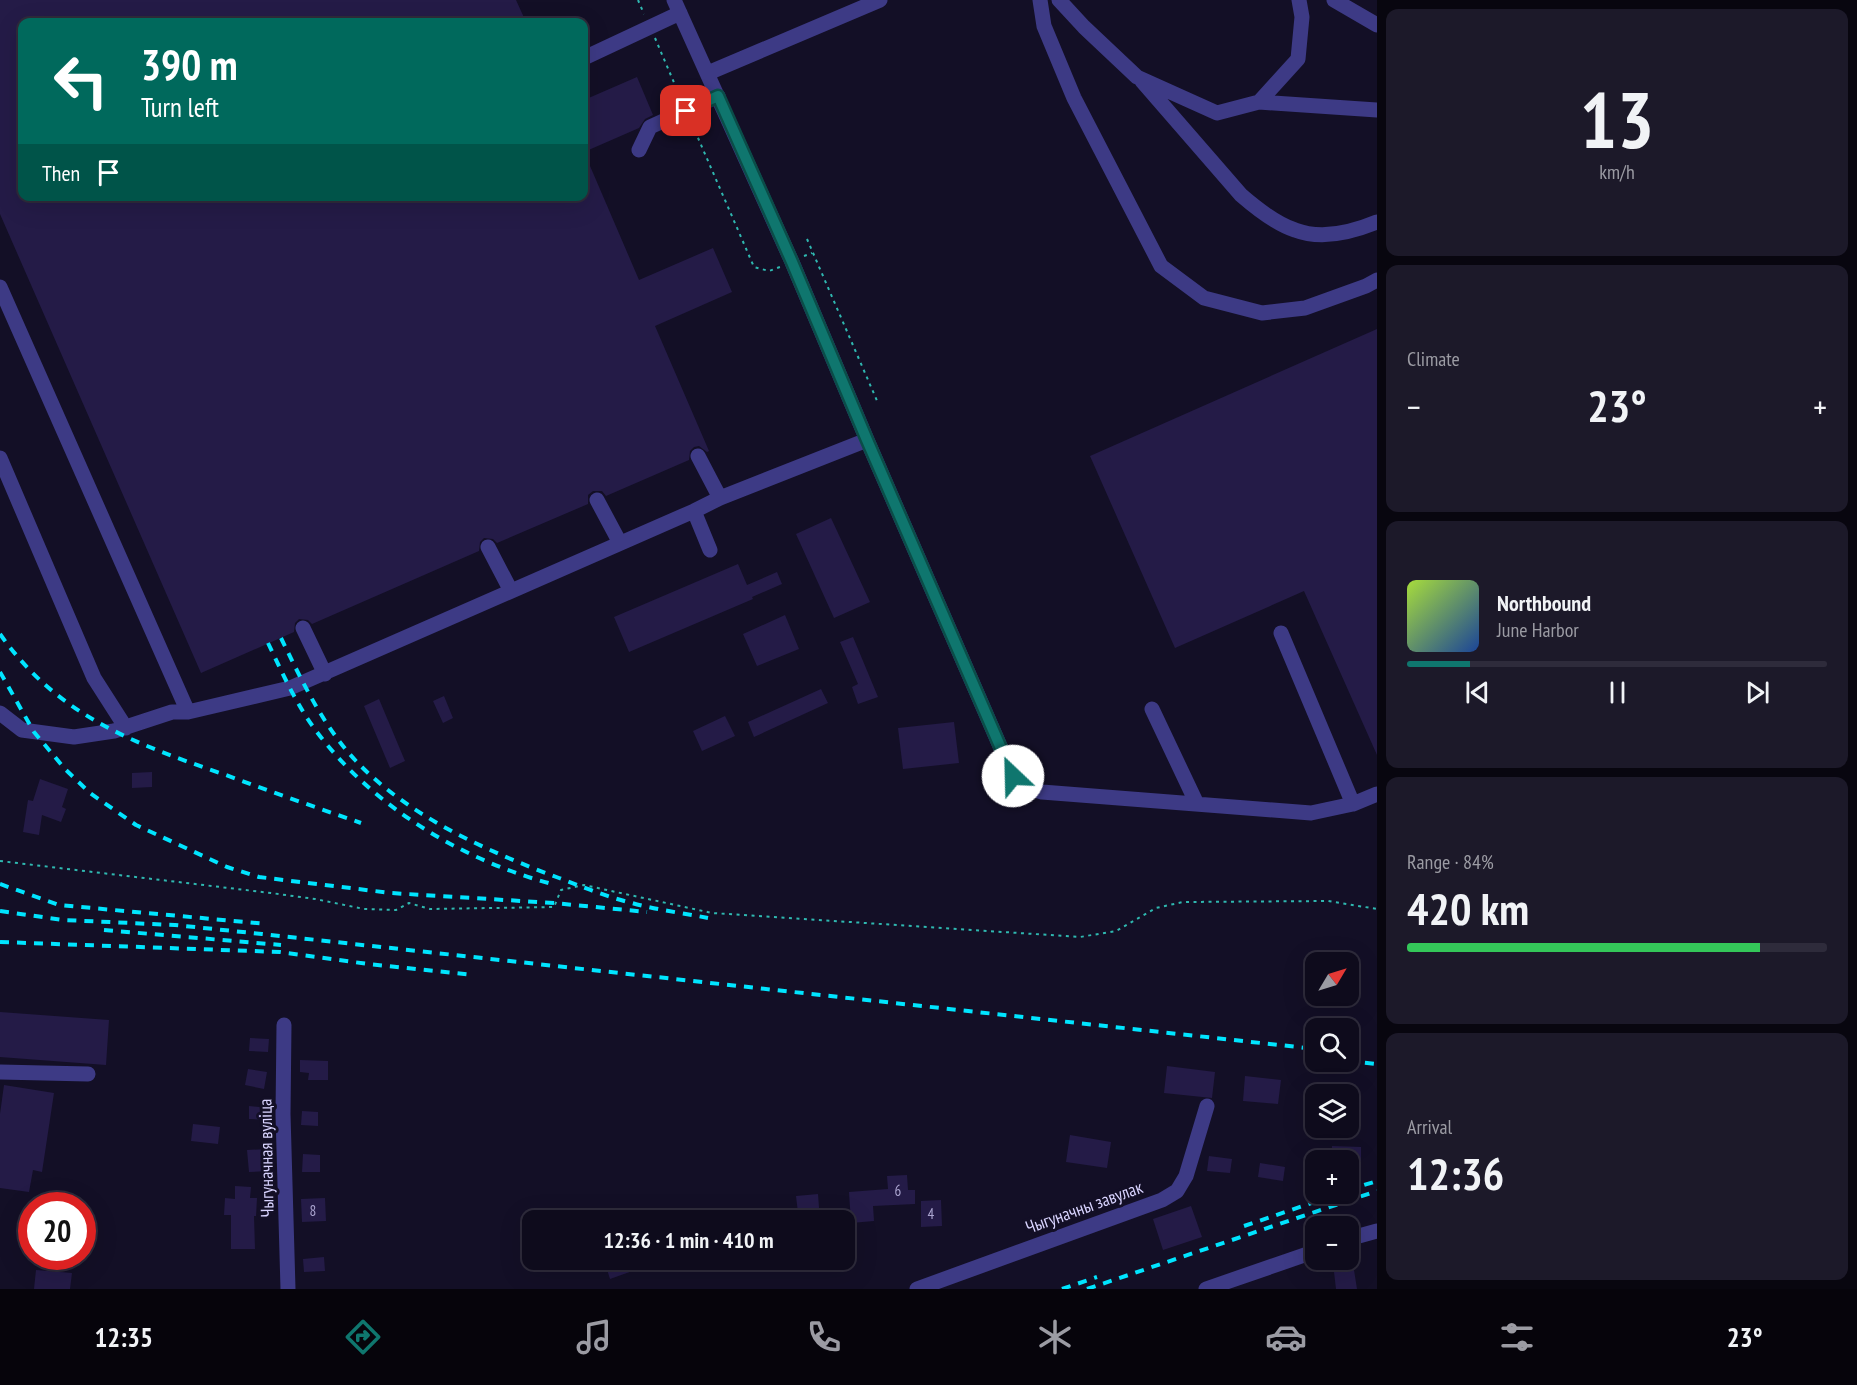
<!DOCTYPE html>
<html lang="en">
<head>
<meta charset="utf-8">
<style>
	:root { --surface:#0e0b1c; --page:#1c1929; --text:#f1f3f6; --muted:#9b9ba3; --line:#2e2b3b; --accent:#0f766e }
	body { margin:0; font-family:"PT Sans Narrow",sans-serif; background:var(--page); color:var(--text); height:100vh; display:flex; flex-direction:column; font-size:22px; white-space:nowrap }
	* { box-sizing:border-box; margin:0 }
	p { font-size:20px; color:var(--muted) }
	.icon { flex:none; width:33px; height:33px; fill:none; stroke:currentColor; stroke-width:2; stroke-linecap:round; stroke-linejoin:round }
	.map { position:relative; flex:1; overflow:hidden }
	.side { display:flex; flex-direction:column; gap:9px; padding:9px; background:#08060f; width:480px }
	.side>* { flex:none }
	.top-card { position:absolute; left:18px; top:18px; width:570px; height:183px; border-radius:12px; box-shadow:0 6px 24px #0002,0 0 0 2px var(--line); background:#00695c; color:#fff; overflow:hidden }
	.needle { width:39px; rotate:52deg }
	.fabs { position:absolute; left:1305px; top:952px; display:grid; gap:12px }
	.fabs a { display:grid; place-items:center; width:54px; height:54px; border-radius:12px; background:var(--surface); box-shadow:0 6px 24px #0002,0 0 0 2px var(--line); font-size:30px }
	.speed { position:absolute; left:18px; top:1192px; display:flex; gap:12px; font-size:30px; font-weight:700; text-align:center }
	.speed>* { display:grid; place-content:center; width:78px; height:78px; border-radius:50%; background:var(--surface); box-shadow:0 6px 24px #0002,0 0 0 2px var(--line); line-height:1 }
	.speed .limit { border:9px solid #d22; background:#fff; color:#111 }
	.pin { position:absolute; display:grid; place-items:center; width:51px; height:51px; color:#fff; margin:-26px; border-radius:12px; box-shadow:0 3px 9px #0006 }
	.me { position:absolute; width:66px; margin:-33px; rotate:336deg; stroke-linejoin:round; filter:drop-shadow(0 0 4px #0008) }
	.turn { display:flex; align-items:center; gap:21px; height:126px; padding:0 24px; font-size:27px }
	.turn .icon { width:78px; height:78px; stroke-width:2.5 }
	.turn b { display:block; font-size:42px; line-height:51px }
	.then { display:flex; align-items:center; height:57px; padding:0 24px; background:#0003; gap:12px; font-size:22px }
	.big { font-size:45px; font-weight:800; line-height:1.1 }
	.side .tile { flex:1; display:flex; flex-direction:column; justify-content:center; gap:9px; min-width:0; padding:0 21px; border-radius:12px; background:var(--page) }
	.side .dial { align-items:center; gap:0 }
	.dial b { font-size:78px; line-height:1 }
	.song { display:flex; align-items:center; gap:18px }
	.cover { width:72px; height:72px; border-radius:9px; background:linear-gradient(135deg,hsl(80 70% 55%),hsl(220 70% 35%)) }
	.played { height:6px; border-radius:3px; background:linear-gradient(90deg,var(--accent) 15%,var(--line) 15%) }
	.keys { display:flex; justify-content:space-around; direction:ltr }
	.heat { display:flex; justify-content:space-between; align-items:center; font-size:33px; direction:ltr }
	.charge { height:9px; border-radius:4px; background:linear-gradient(90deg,#34c759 84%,var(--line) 0) }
	.trip { position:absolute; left:522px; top:1210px; width:333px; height:60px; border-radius:12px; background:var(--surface); box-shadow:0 6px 24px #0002,0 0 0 2px var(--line); font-weight:800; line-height:60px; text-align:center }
	.tabs { display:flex; height:96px; justify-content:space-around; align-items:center; background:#06040b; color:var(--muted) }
	.tabs .icon { width:42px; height:42px }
	.tabs .on { color:var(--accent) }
	.tabs b { font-size:27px; color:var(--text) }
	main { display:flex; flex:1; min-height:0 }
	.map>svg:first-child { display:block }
</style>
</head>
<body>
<main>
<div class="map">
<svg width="1377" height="1289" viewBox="0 0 1377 1289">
	<rect width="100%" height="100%" fill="#130f26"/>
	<path fill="#241b47" d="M0,0H516L526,22H22V196H584V100L637,77L653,115L645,119L639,128L584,152L639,280L713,248L732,292L655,326L709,451L707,452L699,446L694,447L690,451L689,460L606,496L602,491H593L588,495V504L497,543L493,539L484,538L480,542L479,551L312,624L308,620L299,619L295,623L294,632L201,673L0,214Z
		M1377,329V755L1304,591L1175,648L1090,456Z
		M831,518L870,602L834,618L796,534Z
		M738,564L747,585L777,572L782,584L752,597L753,599L629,652L614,617Z
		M785,615L799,649L757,666L743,634Z
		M853,637L878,697L858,704L852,687L858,684L840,642Z
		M821,689L828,703L754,737L748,722Z
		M444,696L453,718L443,723L433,701Z
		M379,699L405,761L390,768L364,706Z
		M725,716L735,736L702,751L693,731Z
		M954,722L959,763L903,769L898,728Z
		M152,772V787L132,788V773Z
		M40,779L68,789L62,807L66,809L61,822L42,815L39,835L23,832L28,800L33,801Z
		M0,1012L109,1020L106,1065L0,1057Z
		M250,1038L269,1039L268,1052L249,1051Z
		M300,1060L328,1061V1080H308L309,1073L300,1072Z
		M1167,1066L1215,1072L1212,1098L1164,1093Z
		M248,1069L267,1072L264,1089L245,1085Z
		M1245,1076L1281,1080L1278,1104L1243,1101Z
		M4,1085L54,1093L42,1172L33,1170L29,1192L0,1188V1114Z
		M249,1106L270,1108L269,1120L249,1119Z
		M302,1111L318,1112V1126L301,1125Z
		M193,1124L220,1127L218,1144L191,1141Z
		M1070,1135L1111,1142L1107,1168L1066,1162Z
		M1332,1146L1361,1147V1161L1332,1160Z
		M268,1149L269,1171L249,1172L247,1150Z
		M303,1154L320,1155V1172H302Z
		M1209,1156L1232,1159L1230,1173L1207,1171Z
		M1260,1163L1285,1167L1283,1181L1258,1177Z
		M907,1175L908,1190H915V1204L873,1206L874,1221L851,1223L849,1192L888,1189L887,1176Z
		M235,1186L251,1187L250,1198H257L256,1216H254L255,1249H231V1215H224L225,1198L235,1199Z
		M818,1194L820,1221H799L796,1196Z
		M325,1198L326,1221L302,1222L301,1199Z
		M941,1200L942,1226L921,1227V1201Z
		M1191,1206L1202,1237L1163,1250L1153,1219Z
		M324,1257L325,1271L304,1272L303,1259Z
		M604,1260H635L638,1269L610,1279Z
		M719,1260H749L750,1266L721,1270Z
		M36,1270L72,1273L70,1289H34Z
		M1354,1270L1357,1289H1336L1334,1272Z"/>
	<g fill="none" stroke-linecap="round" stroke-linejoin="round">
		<path stroke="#2fb8b0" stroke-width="2" stroke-dasharray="3 4.5" stroke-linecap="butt" d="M638,0L644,14
			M655,38L681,99
			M692,124L754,267L769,271L780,267
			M807,239L878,403
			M804,256L812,253
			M0,861L271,893L315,899L364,909L396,910L409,903L430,909L554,907L561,890L584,885L712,913L1080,937L1116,931L1156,908L1183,902L1328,901L1377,909"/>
		<path stroke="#3d3a85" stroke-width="15" d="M674,0L792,262L867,440L1013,776L1025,787L1042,792L1311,813L1353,804L1377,794
			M1040,0L1044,26L1074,98L1161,266L1204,298L1262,313L1305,308L1366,286L1377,280
			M1059,0L1084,27L1137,77L1217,113L1259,102L1298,59L1302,17L1299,0
			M1334,0L1377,25
			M584,58L680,13
			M708,73L880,0
			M1142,81L1241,195C1256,208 1276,224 1295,230C1321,240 1353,232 1377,222
			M1259,102L1377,110
			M639,150L650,127L718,96
			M0,287L188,712
			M698,456L720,498
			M0,458L94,678L126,728
			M597,500L620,543
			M694,511L710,550
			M488,547L511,591
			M303,628L325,674
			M1281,633L1353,804
			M1152,709L1197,804
			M0,713L22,730L74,737L114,731L172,712H188L290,688L694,511L720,498L867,440
			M284,1025L283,1114L288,1289
			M0,1072L88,1074
			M1348,1239L1377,1231
			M917,1289L1162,1200L1177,1191L1186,1176L1207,1106
			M1206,1289L1316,1251"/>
		<path stroke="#00e5ff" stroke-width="4" stroke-dasharray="9 8" stroke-linecap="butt" d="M0,634C58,716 133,743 223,774C269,791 315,807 361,823
			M281,638C302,681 323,726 356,761C409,817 489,852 559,878C583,887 607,897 632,903C657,910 683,913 708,918
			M268,643C282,672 295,702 314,728C371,806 462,861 556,885
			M0,672L34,732L65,769L90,793L136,825L227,867L259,877L391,893L554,903L647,912
			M0,884L59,905L267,924
			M0,911L63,920L175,925L262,934L1316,1049
			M104,930L281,945
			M0,942L280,952L368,964L474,975
			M1348,1061L1377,1064
			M1348,1190L1377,1181
			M1244,1226L1338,1194
			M1062,1289L1097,1277
			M1087,1289L1377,1191"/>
	</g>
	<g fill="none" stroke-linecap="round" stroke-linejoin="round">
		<defs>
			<path id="route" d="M686,111L718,96L792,262L867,440L1013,776"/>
		</defs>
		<use href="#route" stroke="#0a4d48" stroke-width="15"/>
		<use href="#route" stroke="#0f766e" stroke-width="10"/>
	</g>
	<g text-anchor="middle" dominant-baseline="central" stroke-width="6" stroke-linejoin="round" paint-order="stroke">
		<g font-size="15" fill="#aca6d1">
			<text x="898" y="1190">6</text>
			<text x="313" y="1210">8</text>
			<text x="931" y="1213">4</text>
		</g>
		<g font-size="18" fill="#d9d4ff" stroke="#130f26">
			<text transform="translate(266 1158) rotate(-91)">Чыгуначная вуліца</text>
			<text transform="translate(1084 1207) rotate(-20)">Чыгуначны завулак</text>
		</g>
	</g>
</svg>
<div class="fabs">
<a><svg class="needle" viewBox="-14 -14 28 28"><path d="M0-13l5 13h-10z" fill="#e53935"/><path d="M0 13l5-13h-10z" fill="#9b9ba3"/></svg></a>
<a><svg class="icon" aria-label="search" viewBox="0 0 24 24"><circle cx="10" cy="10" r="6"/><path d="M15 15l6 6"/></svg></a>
<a><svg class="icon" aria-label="layers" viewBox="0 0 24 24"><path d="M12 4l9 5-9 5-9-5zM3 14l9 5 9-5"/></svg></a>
<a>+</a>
<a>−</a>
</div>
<div class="speed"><div class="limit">20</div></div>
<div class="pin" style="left:686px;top:111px;background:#d93025"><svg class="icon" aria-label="arrive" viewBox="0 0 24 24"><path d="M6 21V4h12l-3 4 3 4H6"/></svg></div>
<svg class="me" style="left:1013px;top:776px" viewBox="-20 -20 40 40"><circle r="19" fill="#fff"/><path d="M0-13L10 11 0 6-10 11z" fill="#0f766e"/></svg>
<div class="trip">12:36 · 1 min · 410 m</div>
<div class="top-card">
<div class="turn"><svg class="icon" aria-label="left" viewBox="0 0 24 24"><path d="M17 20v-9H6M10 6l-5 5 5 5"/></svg><div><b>390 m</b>Turn left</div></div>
<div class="then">Then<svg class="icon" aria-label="arrive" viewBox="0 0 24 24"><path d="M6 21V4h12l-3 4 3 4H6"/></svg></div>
</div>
</div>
<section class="side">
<div class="tile dial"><b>13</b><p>km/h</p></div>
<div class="tile"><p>Climate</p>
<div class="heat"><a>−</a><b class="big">23°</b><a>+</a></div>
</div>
<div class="tile">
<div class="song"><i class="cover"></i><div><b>Northbound</b><p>June Harbor</p></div></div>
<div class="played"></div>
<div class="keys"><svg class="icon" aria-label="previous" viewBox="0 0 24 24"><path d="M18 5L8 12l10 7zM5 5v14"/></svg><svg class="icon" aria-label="pause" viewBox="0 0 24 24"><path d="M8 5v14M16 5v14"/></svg><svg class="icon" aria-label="next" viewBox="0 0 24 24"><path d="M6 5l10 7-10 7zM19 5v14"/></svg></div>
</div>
<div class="tile"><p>Range · 84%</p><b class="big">420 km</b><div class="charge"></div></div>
<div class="tile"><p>Arrival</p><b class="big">12:36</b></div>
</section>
</main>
<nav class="tabs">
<b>12:35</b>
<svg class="icon on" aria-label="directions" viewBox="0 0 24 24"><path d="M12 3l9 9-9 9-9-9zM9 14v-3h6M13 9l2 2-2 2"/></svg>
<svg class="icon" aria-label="music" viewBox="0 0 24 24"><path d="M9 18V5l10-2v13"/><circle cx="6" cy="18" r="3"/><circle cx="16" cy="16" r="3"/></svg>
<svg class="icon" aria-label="phone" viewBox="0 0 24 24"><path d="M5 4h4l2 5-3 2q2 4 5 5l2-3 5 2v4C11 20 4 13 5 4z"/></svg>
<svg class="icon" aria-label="climate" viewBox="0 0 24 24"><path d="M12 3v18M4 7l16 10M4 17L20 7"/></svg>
<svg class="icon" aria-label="car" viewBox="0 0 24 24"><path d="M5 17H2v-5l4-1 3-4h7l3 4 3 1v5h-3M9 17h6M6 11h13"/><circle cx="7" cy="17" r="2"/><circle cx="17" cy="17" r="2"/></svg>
<svg class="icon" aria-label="filters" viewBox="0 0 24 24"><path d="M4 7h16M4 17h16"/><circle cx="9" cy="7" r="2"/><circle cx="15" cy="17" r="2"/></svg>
<b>23°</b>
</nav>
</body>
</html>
